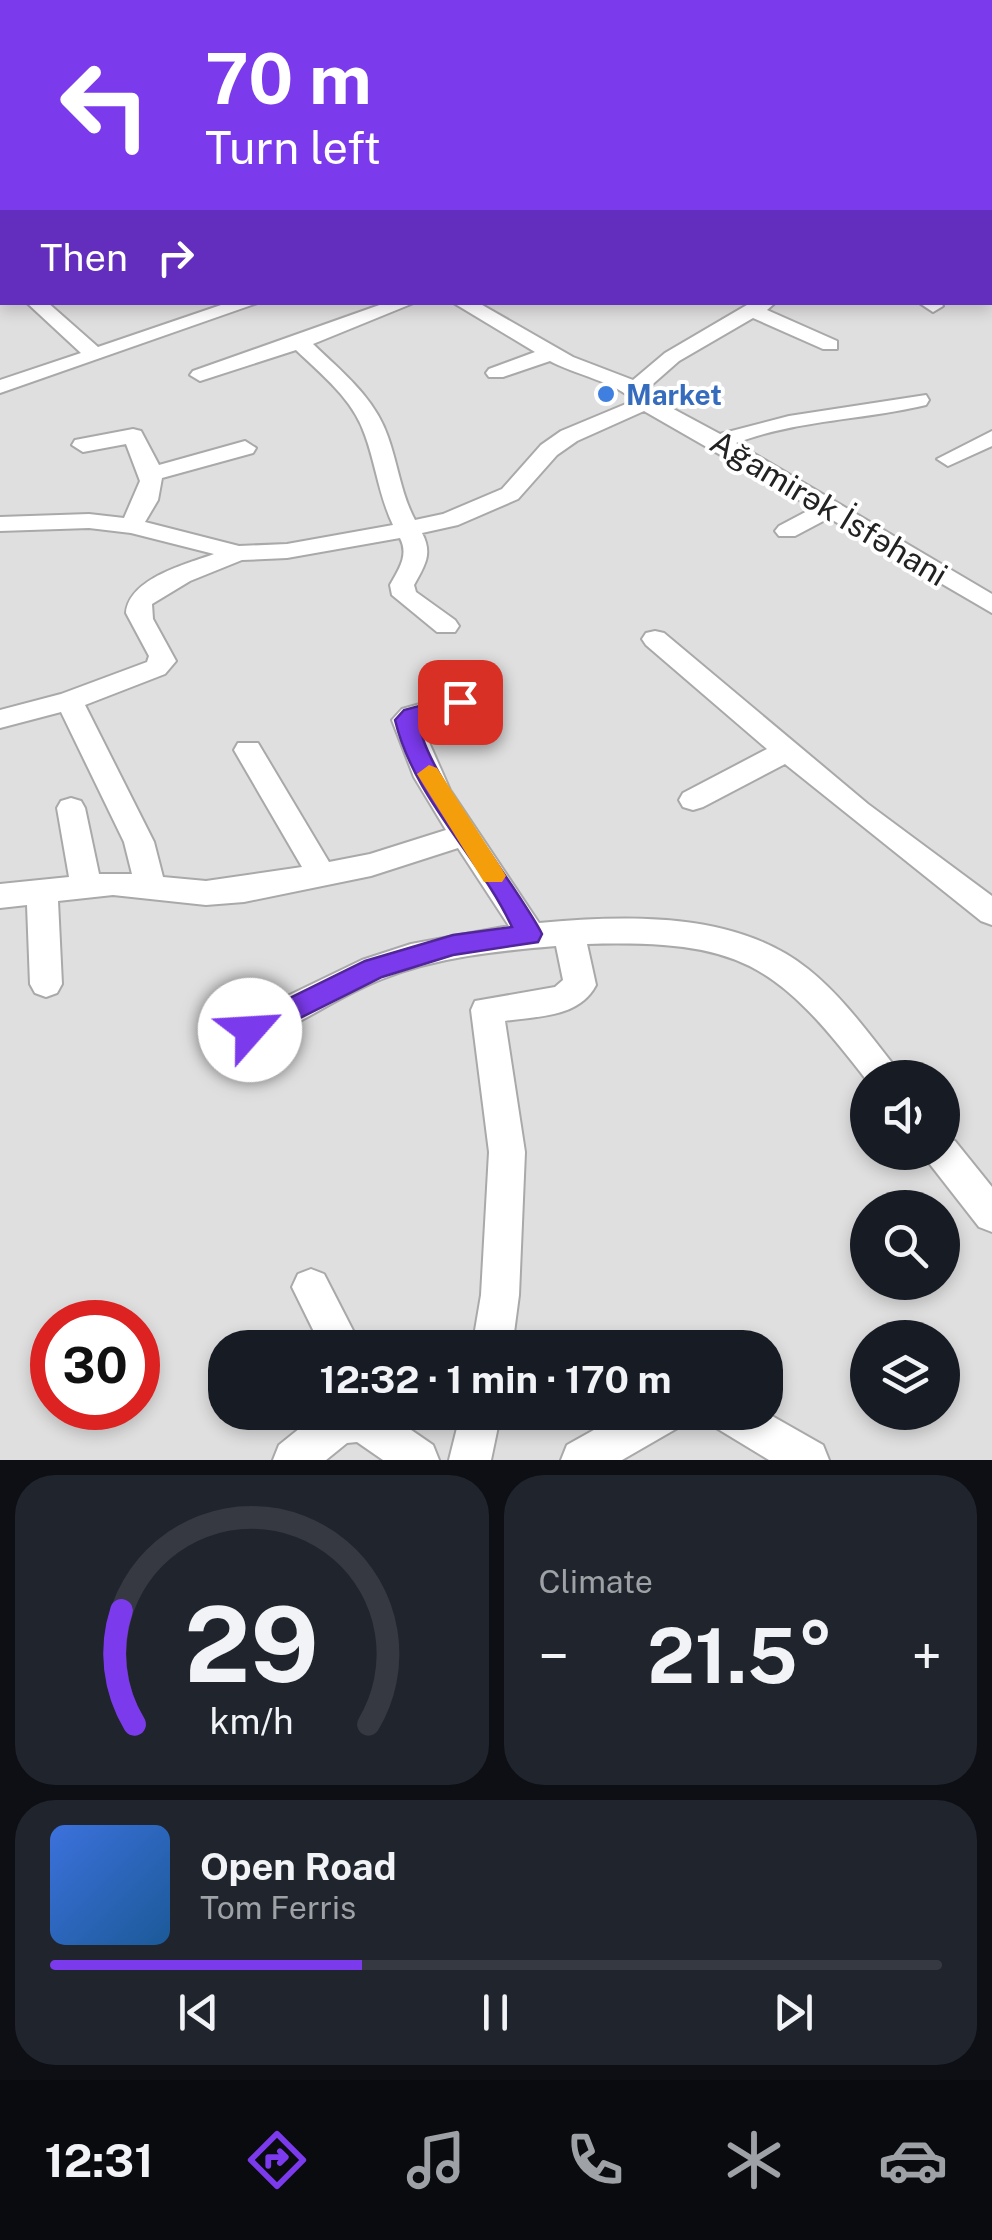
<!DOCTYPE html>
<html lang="en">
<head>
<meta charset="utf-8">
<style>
	:root { --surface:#171b24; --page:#20242c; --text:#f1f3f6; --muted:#9ea1a6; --line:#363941; --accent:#7c3aed }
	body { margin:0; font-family:"Public Sans",sans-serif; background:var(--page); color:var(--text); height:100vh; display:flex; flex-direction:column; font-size:38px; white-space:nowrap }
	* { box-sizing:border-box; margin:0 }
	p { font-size:32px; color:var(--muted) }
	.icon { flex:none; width:55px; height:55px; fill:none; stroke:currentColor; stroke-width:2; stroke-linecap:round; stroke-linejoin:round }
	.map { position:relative; height:1460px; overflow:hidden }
	.details { display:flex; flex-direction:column; gap:15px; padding:15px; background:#0d0f14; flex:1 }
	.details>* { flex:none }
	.guide { position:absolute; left:0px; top:0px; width:992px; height:305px; box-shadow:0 5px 15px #0003; background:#7c3aed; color:#fff; overflow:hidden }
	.tools { position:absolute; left:850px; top:1060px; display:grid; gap:20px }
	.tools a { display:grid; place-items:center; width:110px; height:110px; border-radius:50%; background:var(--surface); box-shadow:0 5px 15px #0003; font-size:50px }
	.speed { position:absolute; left:30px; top:1300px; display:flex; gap:20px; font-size:50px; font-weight:700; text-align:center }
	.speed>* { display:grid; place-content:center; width:130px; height:130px; border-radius:50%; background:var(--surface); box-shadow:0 5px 15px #0003; line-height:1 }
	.speed .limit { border:15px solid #d22; background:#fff; color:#111 }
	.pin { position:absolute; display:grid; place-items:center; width:85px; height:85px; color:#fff; margin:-42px; border-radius:20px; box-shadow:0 5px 15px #0006 }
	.me { position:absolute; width:110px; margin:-55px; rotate:64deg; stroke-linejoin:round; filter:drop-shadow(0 0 8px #0008) }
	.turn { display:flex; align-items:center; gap:35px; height:210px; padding:0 40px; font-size:45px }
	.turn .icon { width:130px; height:130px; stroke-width:2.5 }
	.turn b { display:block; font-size:70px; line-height:85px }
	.then { display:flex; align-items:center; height:95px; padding:0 40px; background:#0003; gap:20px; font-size:38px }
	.big { font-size:75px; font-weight:700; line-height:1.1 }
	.details .card { flex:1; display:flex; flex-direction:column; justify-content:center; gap:15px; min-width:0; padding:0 35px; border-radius:40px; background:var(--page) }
	.details .dial { align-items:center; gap:0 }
	.dial svg { height:260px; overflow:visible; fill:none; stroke:var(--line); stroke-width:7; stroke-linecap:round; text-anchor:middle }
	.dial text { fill:var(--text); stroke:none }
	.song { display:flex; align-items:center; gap:30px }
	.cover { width:120px; height:120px; border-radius:15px; background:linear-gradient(135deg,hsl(220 70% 55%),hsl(210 70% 35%)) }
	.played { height:10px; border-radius:5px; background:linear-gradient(90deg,var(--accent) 35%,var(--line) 35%) }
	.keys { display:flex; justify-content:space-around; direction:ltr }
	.heat { display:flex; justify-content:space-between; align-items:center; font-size:55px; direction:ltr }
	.details .tiles { flex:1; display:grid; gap:15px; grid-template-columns:1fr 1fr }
	.card:last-child { grid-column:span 2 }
	.trip { position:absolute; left:208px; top:1330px; width:575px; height:100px; border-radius:40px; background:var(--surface); box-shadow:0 5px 15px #0003; font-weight:700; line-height:100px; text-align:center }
	.tabs { display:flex; height:160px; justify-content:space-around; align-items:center; background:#090b0e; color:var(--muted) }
	.tabs .icon { width:70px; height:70px }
	.tabs .active { color:var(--accent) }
	.tabs b { font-size:45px; color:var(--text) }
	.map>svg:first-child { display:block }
</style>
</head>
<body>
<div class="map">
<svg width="992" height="1460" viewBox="0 0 992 1460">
	<rect width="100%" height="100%" fill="#f2efe9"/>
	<path fill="#e0dfdf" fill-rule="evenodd" d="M0,0H992V1460H0ZM2,2H990V302H2ZM868,1078H942V1152H868ZM868,1208H942V1282H868ZM52,1322H138V1408H52ZM868,1338H942V1412H868ZM225,1348H765V1412H225Z"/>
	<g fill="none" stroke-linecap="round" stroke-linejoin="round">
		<defs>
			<path id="minor" d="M57,0H71L72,2H58Z
				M597,0H618L620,2H599Z
				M919,0H936L938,2H921Z
				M0,30H2V38H0Z
				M990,32H992V41H990Z
				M990,82H992V92H990Z
				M990,115L992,116V127L990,126Z
				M990,172H992V182H990Z
				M0,187H2V198H0Z
				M990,243L992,244V256L990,255Z
				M0,267L2,268V281L0,280Z
				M26,302H47L98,347L230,302H260L0,393V380L81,353Z
				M388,302H416L313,344C342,372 375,398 388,437C398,465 401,494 415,520L443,514L502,489L541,445L561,431L633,401C621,384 571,373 550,361L503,377H489L486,373L489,369L535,352L452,302H477L573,357L633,380L665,353L752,302H776L767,310L837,341V349H823L753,318L679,361L646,390L653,398L720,434L789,416L926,395L929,400L926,405C864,420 796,420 736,443L992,594V613L829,518L795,536H779L775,531L779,526L813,508L644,411L577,441L557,455L518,499L458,525L422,533C433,554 425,565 414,585L416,592L455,620L459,626L455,632H437L392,595L390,585C399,569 409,555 400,538L287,558L242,560L190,581L152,604L153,619L176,661L165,674L85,705L154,842L163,877L206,881L302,867L234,750L238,743H258L329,862L370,854L446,830L414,777L392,720L402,709L460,693L470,696L473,702L470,708L420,722L450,790L539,923C627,915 736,911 808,969C843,997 869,1034 896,1068L901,1078H868V1082C776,962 740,940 587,944L596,985C579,1018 537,1016 505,1021L525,1152L519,1295L512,1348H472L481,1295L489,1152L471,1010L475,1001L555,987L563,980L556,946C497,951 437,957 382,979C336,997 296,1028 250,1044L238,1040L233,1030L238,1020L362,960L411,944L509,926L458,848L371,876L244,902L206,905L113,895L58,901L62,984L57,993L46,997L35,993L30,984L27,905L0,908V884L69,877L57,808L61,801L71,798L81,801L85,808L99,874H132L124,842L61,712L0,728V710L61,694L147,662L149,656L126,613C129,578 187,564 214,554L131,533L89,528L0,531V517L89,514L124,518L140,481L126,444L83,452L72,445L75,440L133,429L141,431L159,465L245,441L256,448L253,453L162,478L158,500L145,522L239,546L287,544L393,525C379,496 376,465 365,435C353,399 322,375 296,350L200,381L190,375L193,371Z
				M918,302H940L943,306L933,312Z
				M992,431V446L948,466L937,459Z
				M655,631L664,633L868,804L992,896V925L981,921L785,764L703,807L693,810L683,807L679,800L683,793L767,749L646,645L642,639L646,633Z
				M942,1137L955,1141L992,1187V1232L979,1227L929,1163L924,1152H942Z
				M311,1269L324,1274L362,1348H322L292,1287L298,1274Z
				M320,1412H385L433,1445L439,1460H383L357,1442L347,1443L326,1460H273L279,1445Z
				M461,1412H501L491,1460H449Z
				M626,1412H687L681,1426L622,1460H561L567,1445Z
				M707,1412H765L823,1445L829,1460H769L713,1426Z"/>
		</defs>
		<use href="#minor" stroke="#a9a9a9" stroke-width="4"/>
		<use href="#minor" fill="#fff" fill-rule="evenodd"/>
	</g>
	<path fill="#7c3aed" stroke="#51269a" stroke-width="2.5" d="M460,695L468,697L471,702L468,708L420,720C415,759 520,889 542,934L538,942L453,955L382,977L260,1038L250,1041L241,1038L237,1030L241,1022L365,961L453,935L512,927C479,856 414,799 395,720L404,710Z"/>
	<path fill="#f59e0b" d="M429,765L437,768L502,869L506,876L502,882H484L417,774Z"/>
	<circle fill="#3f7fe0" stroke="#fff" stroke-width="4" cx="606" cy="394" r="10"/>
	<g text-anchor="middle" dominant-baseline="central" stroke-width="8" stroke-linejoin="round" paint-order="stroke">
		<g font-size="28" font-weight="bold" fill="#366cbe" stroke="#fff" text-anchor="start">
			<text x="626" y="394">Market</text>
		</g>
		<g font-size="32" fill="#222" stroke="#fff">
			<text transform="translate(829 508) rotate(31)">Ağamirək İsfəhani</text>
		</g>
	</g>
</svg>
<div class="tools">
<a><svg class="icon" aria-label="sound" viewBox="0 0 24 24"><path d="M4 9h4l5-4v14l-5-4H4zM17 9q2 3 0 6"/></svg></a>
<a><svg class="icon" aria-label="search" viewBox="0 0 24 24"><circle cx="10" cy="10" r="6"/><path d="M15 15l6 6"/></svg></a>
<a><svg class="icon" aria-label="layers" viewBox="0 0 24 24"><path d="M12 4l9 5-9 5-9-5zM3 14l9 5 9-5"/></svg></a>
</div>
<div class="speed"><div class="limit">30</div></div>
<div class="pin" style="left:460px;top:702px;background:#d93025"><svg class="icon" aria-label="arrive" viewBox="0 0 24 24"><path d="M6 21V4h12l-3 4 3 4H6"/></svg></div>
<svg class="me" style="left:250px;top:1030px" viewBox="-20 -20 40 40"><circle r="19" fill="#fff"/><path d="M0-13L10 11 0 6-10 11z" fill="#7c3aed"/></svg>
<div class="trip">12:32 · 1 min · 170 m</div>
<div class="guide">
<div class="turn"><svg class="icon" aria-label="left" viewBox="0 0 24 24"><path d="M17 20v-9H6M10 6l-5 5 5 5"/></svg><div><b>70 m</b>Turn left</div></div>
<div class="then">Then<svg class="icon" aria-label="right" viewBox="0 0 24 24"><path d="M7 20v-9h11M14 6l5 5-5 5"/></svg></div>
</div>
</div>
<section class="details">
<div class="tiles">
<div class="card dial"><svg viewBox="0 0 100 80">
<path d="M14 69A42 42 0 1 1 86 69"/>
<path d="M14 69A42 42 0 0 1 10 34" stroke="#7c3aed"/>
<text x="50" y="56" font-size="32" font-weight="700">29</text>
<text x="50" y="72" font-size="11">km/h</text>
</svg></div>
<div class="card"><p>Climate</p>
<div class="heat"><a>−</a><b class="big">21.5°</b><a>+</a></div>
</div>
<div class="card">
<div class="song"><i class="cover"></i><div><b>Open Road</b><p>Tom Ferris</p></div></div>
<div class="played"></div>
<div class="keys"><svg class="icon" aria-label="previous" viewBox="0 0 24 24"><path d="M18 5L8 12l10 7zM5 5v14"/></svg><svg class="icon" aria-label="pause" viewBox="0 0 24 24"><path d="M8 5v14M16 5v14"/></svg><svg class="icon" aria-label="next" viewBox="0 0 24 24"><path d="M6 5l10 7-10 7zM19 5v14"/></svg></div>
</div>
</div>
</section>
<nav class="tabs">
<b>12:31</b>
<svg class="icon active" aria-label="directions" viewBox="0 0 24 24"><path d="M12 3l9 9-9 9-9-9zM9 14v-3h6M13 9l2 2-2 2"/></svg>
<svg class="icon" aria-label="music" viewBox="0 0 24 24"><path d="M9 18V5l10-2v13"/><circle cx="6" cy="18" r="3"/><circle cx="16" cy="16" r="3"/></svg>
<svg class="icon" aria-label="phone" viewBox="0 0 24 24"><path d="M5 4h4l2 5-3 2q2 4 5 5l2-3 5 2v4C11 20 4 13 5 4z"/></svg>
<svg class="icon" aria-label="climate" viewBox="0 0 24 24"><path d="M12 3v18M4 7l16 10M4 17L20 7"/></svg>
<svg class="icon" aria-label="car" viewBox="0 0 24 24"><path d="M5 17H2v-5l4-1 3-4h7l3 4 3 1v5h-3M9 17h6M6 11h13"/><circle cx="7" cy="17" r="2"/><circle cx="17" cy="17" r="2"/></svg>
</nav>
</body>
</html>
